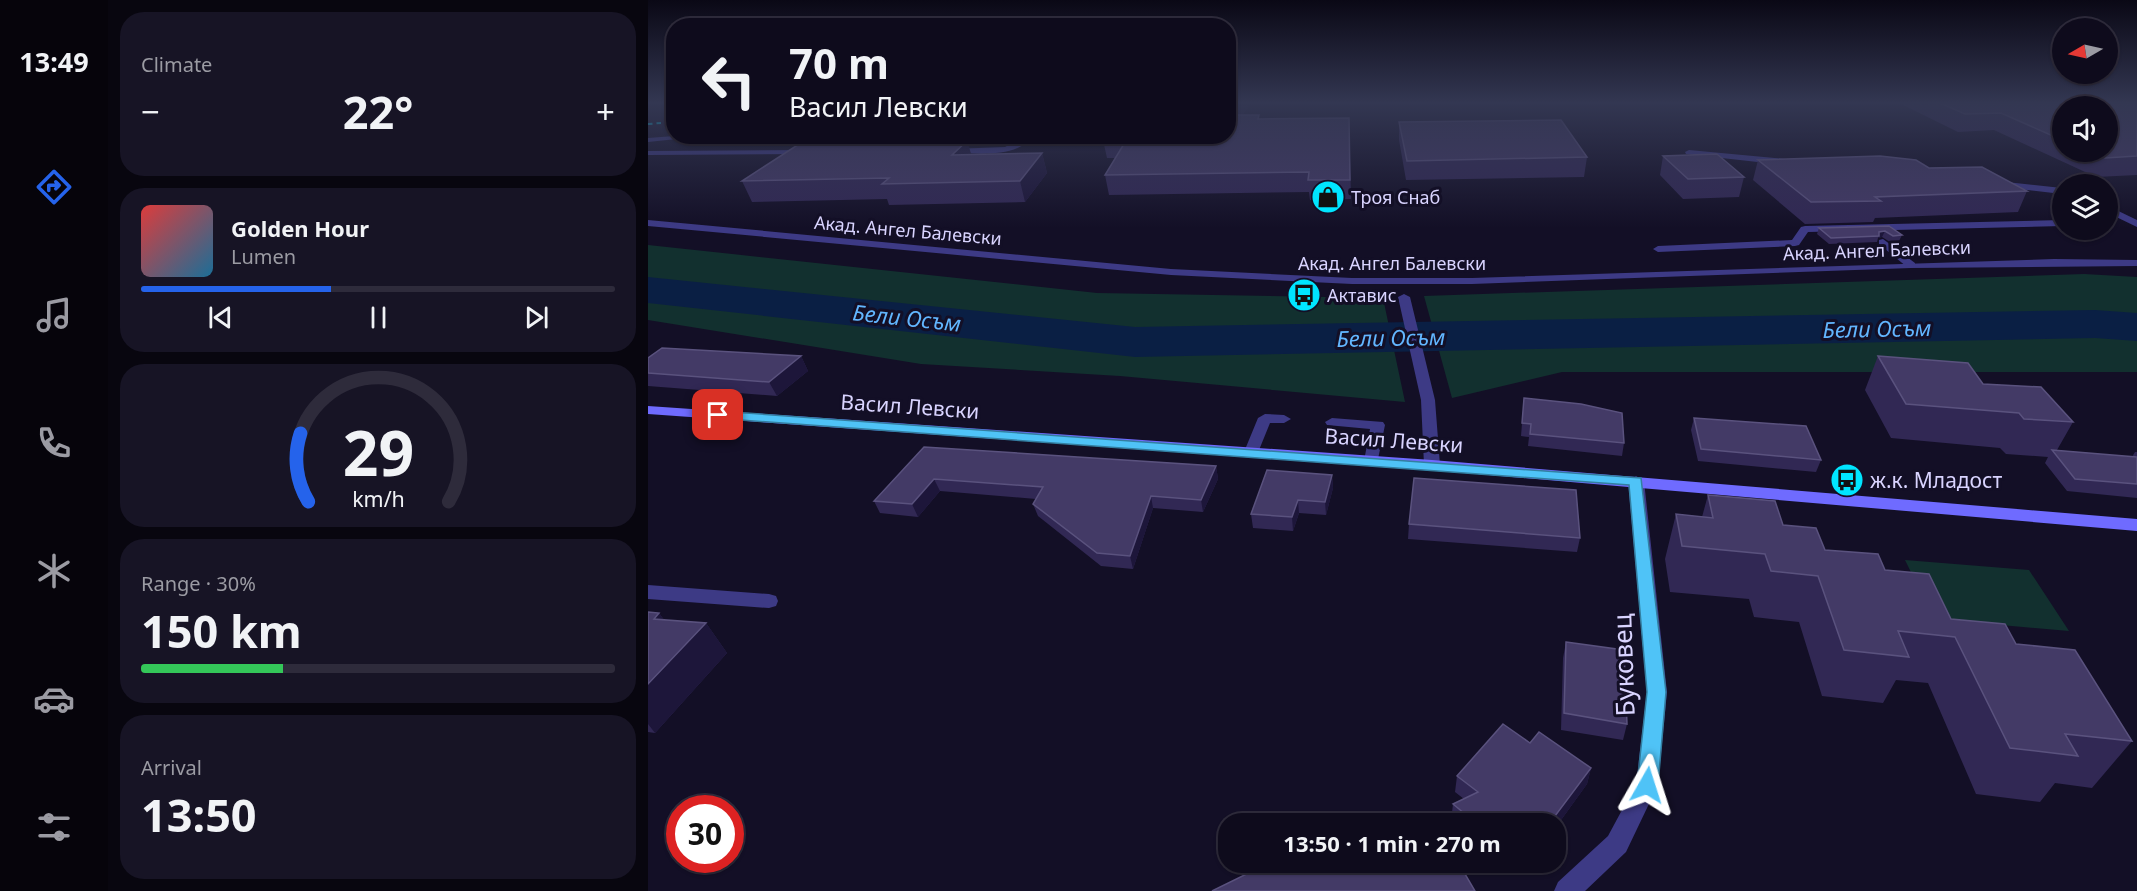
<!DOCTYPE html>
<html lang="en">
<head>
<meta charset="utf-8">
<style>
	:root { --surface:#0e0b1c; --page:#171425; --text:#f1f3f6; --muted:#9b9ba3; --line:#2e2b3b; --accent:#2563eb }
	body { margin:0; font-family:"Noto Sans",sans-serif; background:var(--page); color:var(--text); height:100vh; display:flex; flex-direction:column; font-size:22px; white-space:nowrap }
	* { box-sizing:border-box; margin:0 }
	p { font-size:20px; color:var(--muted) }
	.icon { flex:none; width:33px; height:33px; fill:none; stroke:currentColor; stroke-width:2; stroke-linecap:round; stroke-linejoin:round }
	.map { position:relative; flex:1; overflow:hidden }
	.sheet { display:flex; flex-direction:column; gap:12px; padding:12px; background:#08060f; width:540px }
	.sheet>* { flex:none }
	.top-card { position:absolute; left:18px; top:18px; width:570px; height:126px; border-radius:24px; box-shadow:0 2px 4px #0004,0 0 0 2px var(--line); background:#0e0b1c; color:var(--text); overflow:hidden }
	.needle { width:39px; rotate:261deg }
	.controls { position:absolute; left:1404px; top:18px; display:grid; gap:12px }
	.controls a { display:grid; place-items:center; width:66px; height:66px; border-radius:50%; background:var(--surface); box-shadow:0 2px 4px #0004,0 0 0 2px var(--line); font-size:30px }
	.speed { position:absolute; left:18px; top:795px; display:flex; gap:12px; font-size:30px; font-weight:700; text-align:center }
	.speed>* { display:grid; place-content:center; width:78px; height:78px; border-radius:50%; background:var(--surface); box-shadow:0 2px 4px #0004,0 0 0 2px var(--line); line-height:1 }
	.speed .limit { border:9px solid #d22; background:#fff; color:#111 }
	.pin { position:absolute; display:grid; place-items:center; width:51px; height:51px; color:#fff; margin:-26px; border-radius:12px; box-shadow:0 3px 9px #0006 }
	.me { position:absolute; width:66px; margin:-33px; rotate:6deg; stroke-linejoin:round; filter:drop-shadow(0 0 4px #0008) }
	.turn { display:flex; align-items:center; gap:21px; height:126px; padding:0 24px; font-size:27px }
	.turn .icon { width:78px; height:78px; stroke-width:2.5 }
	.turn b { display:block; font-size:42px; line-height:51px }
	.big { font-size:45px; font-weight:700; line-height:1.1 }
	.sheet .tile { flex:1; display:flex; flex-direction:column; justify-content:center; gap:9px; min-width:0; padding:0 21px; border-radius:24px; background:var(--page) }
	.sheet .dial { align-items:center; gap:0 }
	.dial svg { height:156px; overflow:visible; fill:none; stroke:var(--line); stroke-width:7; stroke-linecap:round; text-anchor:middle }
	.dial text { fill:var(--text); stroke:none }
	.song { display:flex; align-items:center; gap:18px }
	.cover { width:72px; height:72px; border-radius:9px; background:linear-gradient(135deg,hsl(0 70% 55%),hsl(200 70% 35%)) }
	.played { height:6px; border-radius:3px; background:linear-gradient(90deg,var(--accent) 40%,var(--line) 40%) }
	.keys { display:flex; justify-content:space-around; direction:ltr }
	.heat { display:flex; justify-content:space-between; align-items:center; font-size:33px; direction:ltr }
	.charge { height:9px; border-radius:4px; background:linear-gradient(90deg,#34c759 30%,var(--line) 0) }
	.trip { position:absolute; left:570px; top:813px; width:348px; height:60px; border-radius:24px; background:var(--surface); box-shadow:0 2px 4px #0004,0 0 0 2px var(--line); font-weight:700; line-height:60px; text-align:center }
	main { display:flex; flex:1; min-height:0 }
	.tab-bar { display:flex; flex-direction:column; width:108px; justify-content:space-around; align-items:center; background:#06040b; color:var(--muted) }
	.tab-bar .icon { width:42px; height:42px }
	.tab-bar .on { color:var(--accent) }
	.tab-bar b { font-size:27px; color:var(--text) }
	.map>svg:first-child { display:block }
</style>
</head>
<body>
<main>
<nav class="tab-bar">
<b>13:49</b>
<svg class="icon on" aria-label="directions" viewBox="0 0 24 24"><path d="M12 3l9 9-9 9-9-9zM9 14v-3h6M13 9l2 2-2 2"/></svg>
<svg class="icon" aria-label="music" viewBox="0 0 24 24"><path d="M9 18V5l10-2v13"/><circle cx="6" cy="18" r="3"/><circle cx="16" cy="16" r="3"/></svg>
<svg class="icon" aria-label="phone" viewBox="0 0 24 24"><path d="M5 4h4l2 5-3 2q2 4 5 5l2-3 5 2v4C11 20 4 13 5 4z"/></svg>
<svg class="icon" aria-label="climate" viewBox="0 0 24 24"><path d="M12 3v18M4 7l16 10M4 17L20 7"/></svg>
<svg class="icon" aria-label="car" viewBox="0 0 24 24"><path d="M5 17H2v-5l4-1 3-4h7l3 4 3 1v5h-3M9 17h6M6 11h13"/><circle cx="7" cy="17" r="2"/><circle cx="17" cy="17" r="2"/></svg>
<svg class="icon" aria-label="filters" viewBox="0 0 24 24"><path d="M4 7h16M4 17h16"/><circle cx="9" cy="7" r="2"/><circle cx="15" cy="17" r="2"/></svg>
</nav>
<section class="sheet">
<div class="tile"><p>Climate</p>
<div class="heat"><a>−</a><b class="big">22°</b><a>+</a></div>
</div>
<div class="tile">
<div class="song"><i class="cover"></i><div><b>Golden Hour</b><p>Lumen</p></div></div>
<div class="played"></div>
<div class="keys"><svg class="icon" aria-label="previous" viewBox="0 0 24 24"><path d="M18 5L8 12l10 7zM5 5v14"/></svg><svg class="icon" aria-label="pause" viewBox="0 0 24 24"><path d="M8 5v14M16 5v14"/></svg><svg class="icon" aria-label="next" viewBox="0 0 24 24"><path d="M6 5l10 7-10 7zM19 5v14"/></svg></div>
</div>
<div class="tile dial"><svg viewBox="0 0 100 80">
<path d="M14 69A42 42 0 1 1 86 69"/>
<path d="M14 69A42 42 0 0 1 10 34" stroke="#2563eb"/>
<text x="50" y="56" font-size="32" font-weight="700">29</text>
<text x="50" y="72" font-size="11">km/h</text>
</svg></div>
<div class="tile"><p>Range · 30%</p><b class="big">150 km</b><div class="charge"></div></div>
<div class="tile"><p>Arrival</p><b class="big">13:50</b></div>
</section>
<div class="map">
<svg width="1489" height="891" viewBox="0 0 1489 891">
	<rect width="100%" height="100%" fill="#130f26"/>
	<path fill="#12302f" d="M0,245L449,293L735,298L757,402L472,376L273,364L0,320Z
		M1436,274L1489,277V372H914L804,398L776,296Z
		M1257,560L1381,570L1421,631L1286,619Z"/>
	<g fill="none" stroke-linecap="round" stroke-linejoin="round">
		<path fill="#0a1f44" fill-rule="evenodd" d="M0,277L487,327L1447,310L1489,313V341L1447,338L487,357L0,303Z"/>
		<path fill="#3d3a85" fill-rule="evenodd" d="M26,136H57L0,142V138Z
			M378,136H387C365,159 332,153 304,153L300,151L304,149L357,147Z
			M160,150V154H157L0,155V151Z
			M1041,150L1137,159L1141,162L1137,165L1038,154L1037,152Z
			M1349,181L1414,188V194L1346,186V182Z
			M1460,206L1489,220V227L1460,213Z
			M1414,220V226L1160,232L1151,245L1147,246L1010,252L1005,249L1010,246L1144,240L1153,227L1157,226Z
			M1235,239L1267,263V267H1259L1231,244V240Z
			M617,414L636,415L643,419L636,423H622L609,455H599L596,452L610,418Z
			M684,418L735,422L737,425L729,464H719L716,461L722,429L679,425L677,422Z"/>
		<path fill="#3d3a85" fill-rule="evenodd" d="M756,294L762,297L787,400L792,465L784,470L776,465L773,400L750,297Z
			M988,476L996,481L1019,692L1010,785L978,852L937,891H906L910,882L960,836L988,784L999,692L980,481Z
			M0,585L121,594L128,596L130,601L128,606L121,608L0,599Z"/>
		<path fill="#3d3a85" fill-rule="evenodd" d="M0,220L523,269L704,278H824L1406,259L1489,260V266L1263,268L824,284H704L523,275L0,226Z"/>
		<path fill="#6f6bff" fill-rule="evenodd" d="M0,406L784,460L1489,519V531L784,470L0,414Z"/>
		<path stroke="#00e5ff" stroke-width="2" stroke-dasharray="4.5 4" stroke-linecap="butt" d="M0,124L26,122"/>
	</g>
	<path fill="#312854" fill-rule="evenodd" d="M1251,103H1489V175L1448,177L1346,130L1310,132ZM1414,106L1460,152H1414Z
		M595,115L611,119L701,118L703,199L662,200L661,192L461,195L457,175L468,158H459L455,140Z
		M751,122L939,157L936,177L758,180L751,140Z
		M319,141L323,155L394,153L399,173L377,202L241,205L239,199L104,202L94,181Z
		M1015,156L1096,177L1091,197L1035,199L1012,175Z
		M1110,160L1281,168L1379,191L1370,212L1227,218L1225,222L1157,224L1105,180Z
		M1241,226L1254,235L1251,241L1242,242L1234,237L1230,238L1229,242L1181,244L1169,234L1171,228Z
		M153,356L160,371L129,396L0,386V358Z
		M1230,356L1335,384L1425,422L1409,450L1484,457L1487,452H1489V498L1419,491L1397,463L1400,457L1358,454L1352,448L1243,438L1217,390Z
		M876,398L976,443L974,456L880,446L881,437L873,436Z
		M1046,418L1173,460L1168,472L1050,461L1043,430Z
		M276,447L568,466L570,479L555,512L505,508L485,569L453,566L390,516L385,504L388,499L292,491L270,517L232,513L226,501Z
		M684,475L685,488L678,515L651,513L645,531L605,528L603,514Z
		M1060,495L1135,525L1177,550L1237,570L1303,619L1368,644L1484,741L1444,788L1407,783L1392,802L1328,794L1280,683L1248,680L1235,703L1174,696L1151,622L1106,617L1101,599L1022,592L1017,559L1028,514L1054,517Z
		M761,524L932,538L929,552L760,539Z
		M0,612L11,613L16,620L58,623L79,653L7,733L0,732Z
		M918,642L979,724L975,740L913,730L915,658Z
		M882,743L943,768L939,784L908,827V824H807L803,821L805,804L816,799L807,792L809,776Z
		M857,862H880L872,874Z"/>
	<path fill="#1d163a" d="M590,103H603L583,132L581,115Z
		M319,141L325,160L304,155Z
		M394,153L399,173L377,202L372,181Z
		M1237,231L1234,237L1230,238L1231,232Z
		M153,356L160,371L129,396L121,382Z
		M568,466L570,479L555,512L553,500Z
		M684,475L685,488L678,515L677,502Z
		M286,479L292,491L270,517L264,504Z
		M503,496L505,508L485,569L482,556Z
		M650,500L651,513L645,531L644,517Z
		M11,613L33,642L6,619Z
		M58,623L79,653L7,733L0,724V684Z
		M943,768L939,784L908,827V824H901Z
		M874,862H880L872,874Z"/>
	<path fill="#433a66" stroke="#5a527e" stroke-width="1.5" d="M580,103H590L581,115H611L610,119L701,118L702,180H660L661,172L457,175L479,139L455,140L458,136H580Z
		M1292,103H1489V156L1457,158L1443,152H1460V106H1414V140L1353,113L1317,114Z
		M913,120L939,157L759,161L751,122Z
		M319,141L304,155L394,153L372,181L234,184L241,178L94,181L151,144Z
		M1069,154L1096,177L1040,179L1015,156Z
		M1232,156L1268,160L1281,168L1334,167L1379,191L1227,197L1233,201L1163,202L1110,160Z
		M1241,226L1254,235L1245,236L1237,231L1231,232V236L1183,238L1171,228Z
		M14,348L153,356L121,382L0,373V358Z
		M1230,356L1320,363L1335,384L1393,387L1425,422L1376,419L1371,413L1258,404Z
		M876,398L933,404L974,413L976,443L882,434L883,424L874,423Z
		M1046,418L1158,426L1173,460L1053,449Z
		M276,447L568,466L553,500L503,496L482,556L449,553L385,504L395,487L286,479L264,504L226,501Z
		M1404,450L1489,457V484L1427,479Z
		M619,470L684,475L677,502L650,500L644,517L603,514Z
		M766,478L928,490L932,538L761,524Z
		M1060,495L1127,501L1135,525L1168,528L1177,550L1230,554L1237,570L1281,574L1303,619L1357,624L1368,644L1427,650L1484,741L1417,734L1430,756L1362,748L1307,637L1250,631L1261,657L1196,650L1170,576L1123,571L1117,554L1034,546L1028,514L1065,518Z
		M0,612L11,613L6,619L58,623L0,684Z
		M918,642L976,650L979,724L916,713Z
		M855,724L882,743L891,732L943,768L901,824H829L805,804L830,792L809,776Z
		M781,817L786,824H768Z
		M623,862H677L680,869L693,862H810L827,891H564Z"/>
	<linearGradient id="sky" x2="0" y2="1"><stop stop-color="#0a0815"/><stop offset="0.45" stop-color="#333752"/><stop offset="1" stop-color="#333752" stop-opacity="0"/></linearGradient>
	<rect width="1489" height="228" fill="url(#sky)"/>
	<path fill="#4fc3f7" stroke="#337fa1" stroke-width="1.5" d="M70,411L993,478L1018,692L1010,785L1007,791L999,794L992,791L989,785L999,692L981,485L65,418L63,415Z"/>
	<defs>
		<symbol id="shop-disc" viewBox="-11 -11 22 22"><circle r="9.5" fill="#00e5ff" stroke="#130f26"/><path d="M-5-2.5h2.3a2.7 3.5 0 0 1 5.4 0H5L5.5 6h-11ZM-1.5-2.5h3a1.5 2.3 0 0 0-3 0Z" fill="#111"/></symbol>
		<symbol id="bus-disc" viewBox="-11 -11 22 22"><circle r="9.5" fill="#00e5ff" stroke="#130f26"/><path d="M-5-6H5V4H4V6H2V4H-2V6H-4V4H-5ZM-3.5-4V0h7V-4ZM-3.5 1.2v1.5H-2V1.2ZM2 1.2v1.5H3.5V1.2Z" fill="#111"/></symbol>
	</defs>
	<g fill-rule="evenodd">
		<use href="#shop-disc" x="661" y="178" width="38" height="38"/>
		<use href="#bus-disc" x="637" y="276" width="38" height="38"/>
		<use href="#bus-disc" x="1180" y="461" width="38" height="38"/>
	</g>
	<g text-anchor="middle" dominant-baseline="central" stroke-width="6" stroke-linejoin="round" paint-order="stroke">
		<g font-size="18" fill="#d9d4ff" stroke="#130f26" text-anchor="start">
			<text x="703" y="197">Троя Снаб</text>
			<text x="679" y="295">Актавис</text>
		</g>
		<g font-size="18" fill="#d9d4ff" stroke="#130f26">
			<text transform="translate(260 230) rotate(5)">Акад. Ангел Балевски</text>
			<text transform="translate(1229 250) rotate(-2)">Акад. Ангел Балевски</text>
			<text x="744" y="263">Акад. Ангел Балевски</text>
		</g>
		<g font-size="21" fill="#d9d4ff" stroke="#130f26">
			<text transform="translate(262 406) rotate(4)">Васил Левски</text>
			<text transform="translate(746 440) rotate(4)">Васил Левски</text>
		</g>
		<g font-size="21" fill="#d9d4ff" stroke="#130f26" text-anchor="start">
			<text x="1222" y="480">ж.к. Младост</text>
		</g>
		<g font-size="22" font-style="italic" fill="#62b6ff" stroke="#130f26">
			<text transform="translate(259 317) rotate(6)">Бели Осъм</text>
			<text transform="translate(1229 328) rotate(-1)">Бели Осъм</text>
			<text transform="translate(743 337) rotate(-1)">Бели Осъм</text>
		</g>
		<g font-size="26" fill="#d9d4ff" stroke="#130f26">
			<text transform="translate(975 665) rotate(-92)">Буковец</text>
		</g>
	</g>
</svg>
<div class="controls">
<a><svg class="needle" viewBox="-14 -14 28 28"><path d="M0-13l5 13h-10z" fill="#e53935"/><path d="M0 13l5-13h-10z" fill="#9b9ba3"/></svg></a>
<a><svg class="icon" aria-label="sound" viewBox="0 0 24 24"><path d="M4 9h4l5-4v14l-5-4H4zM17 9q2 3 0 6"/></svg></a>
<a><svg class="icon" aria-label="layers" viewBox="0 0 24 24"><path d="M12 4l9 5-9 5-9-5zM3 14l9 5 9-5"/></svg></a>
</div>
<div class="speed"><div class="limit">30</div></div>
<div class="pin" style="left:70px;top:415px;background:#d93025"><svg class="icon" aria-label="arrive" viewBox="0 0 24 24"><path d="M6 21V4h12l-3 4 3 4H6"/></svg></div>
<svg class="me" style="left:999px;top:785px" viewBox="-20 -20 40 40"><path d="M0-17L14 15 0 8-14 15z" fill="#4fc3f7" stroke="#fff" stroke-width="4"/></svg>
<div class="trip">13:50 · 1 min · 270 m</div>
<div class="top-card">
<div class="turn"><svg class="icon" aria-label="left" viewBox="0 0 24 24"><path d="M17 20v-9H6M10 6l-5 5 5 5"/></svg><div><b>70 m</b>Васил Левски</div></div>
</div>
</div>
</main>
</body>
</html>
